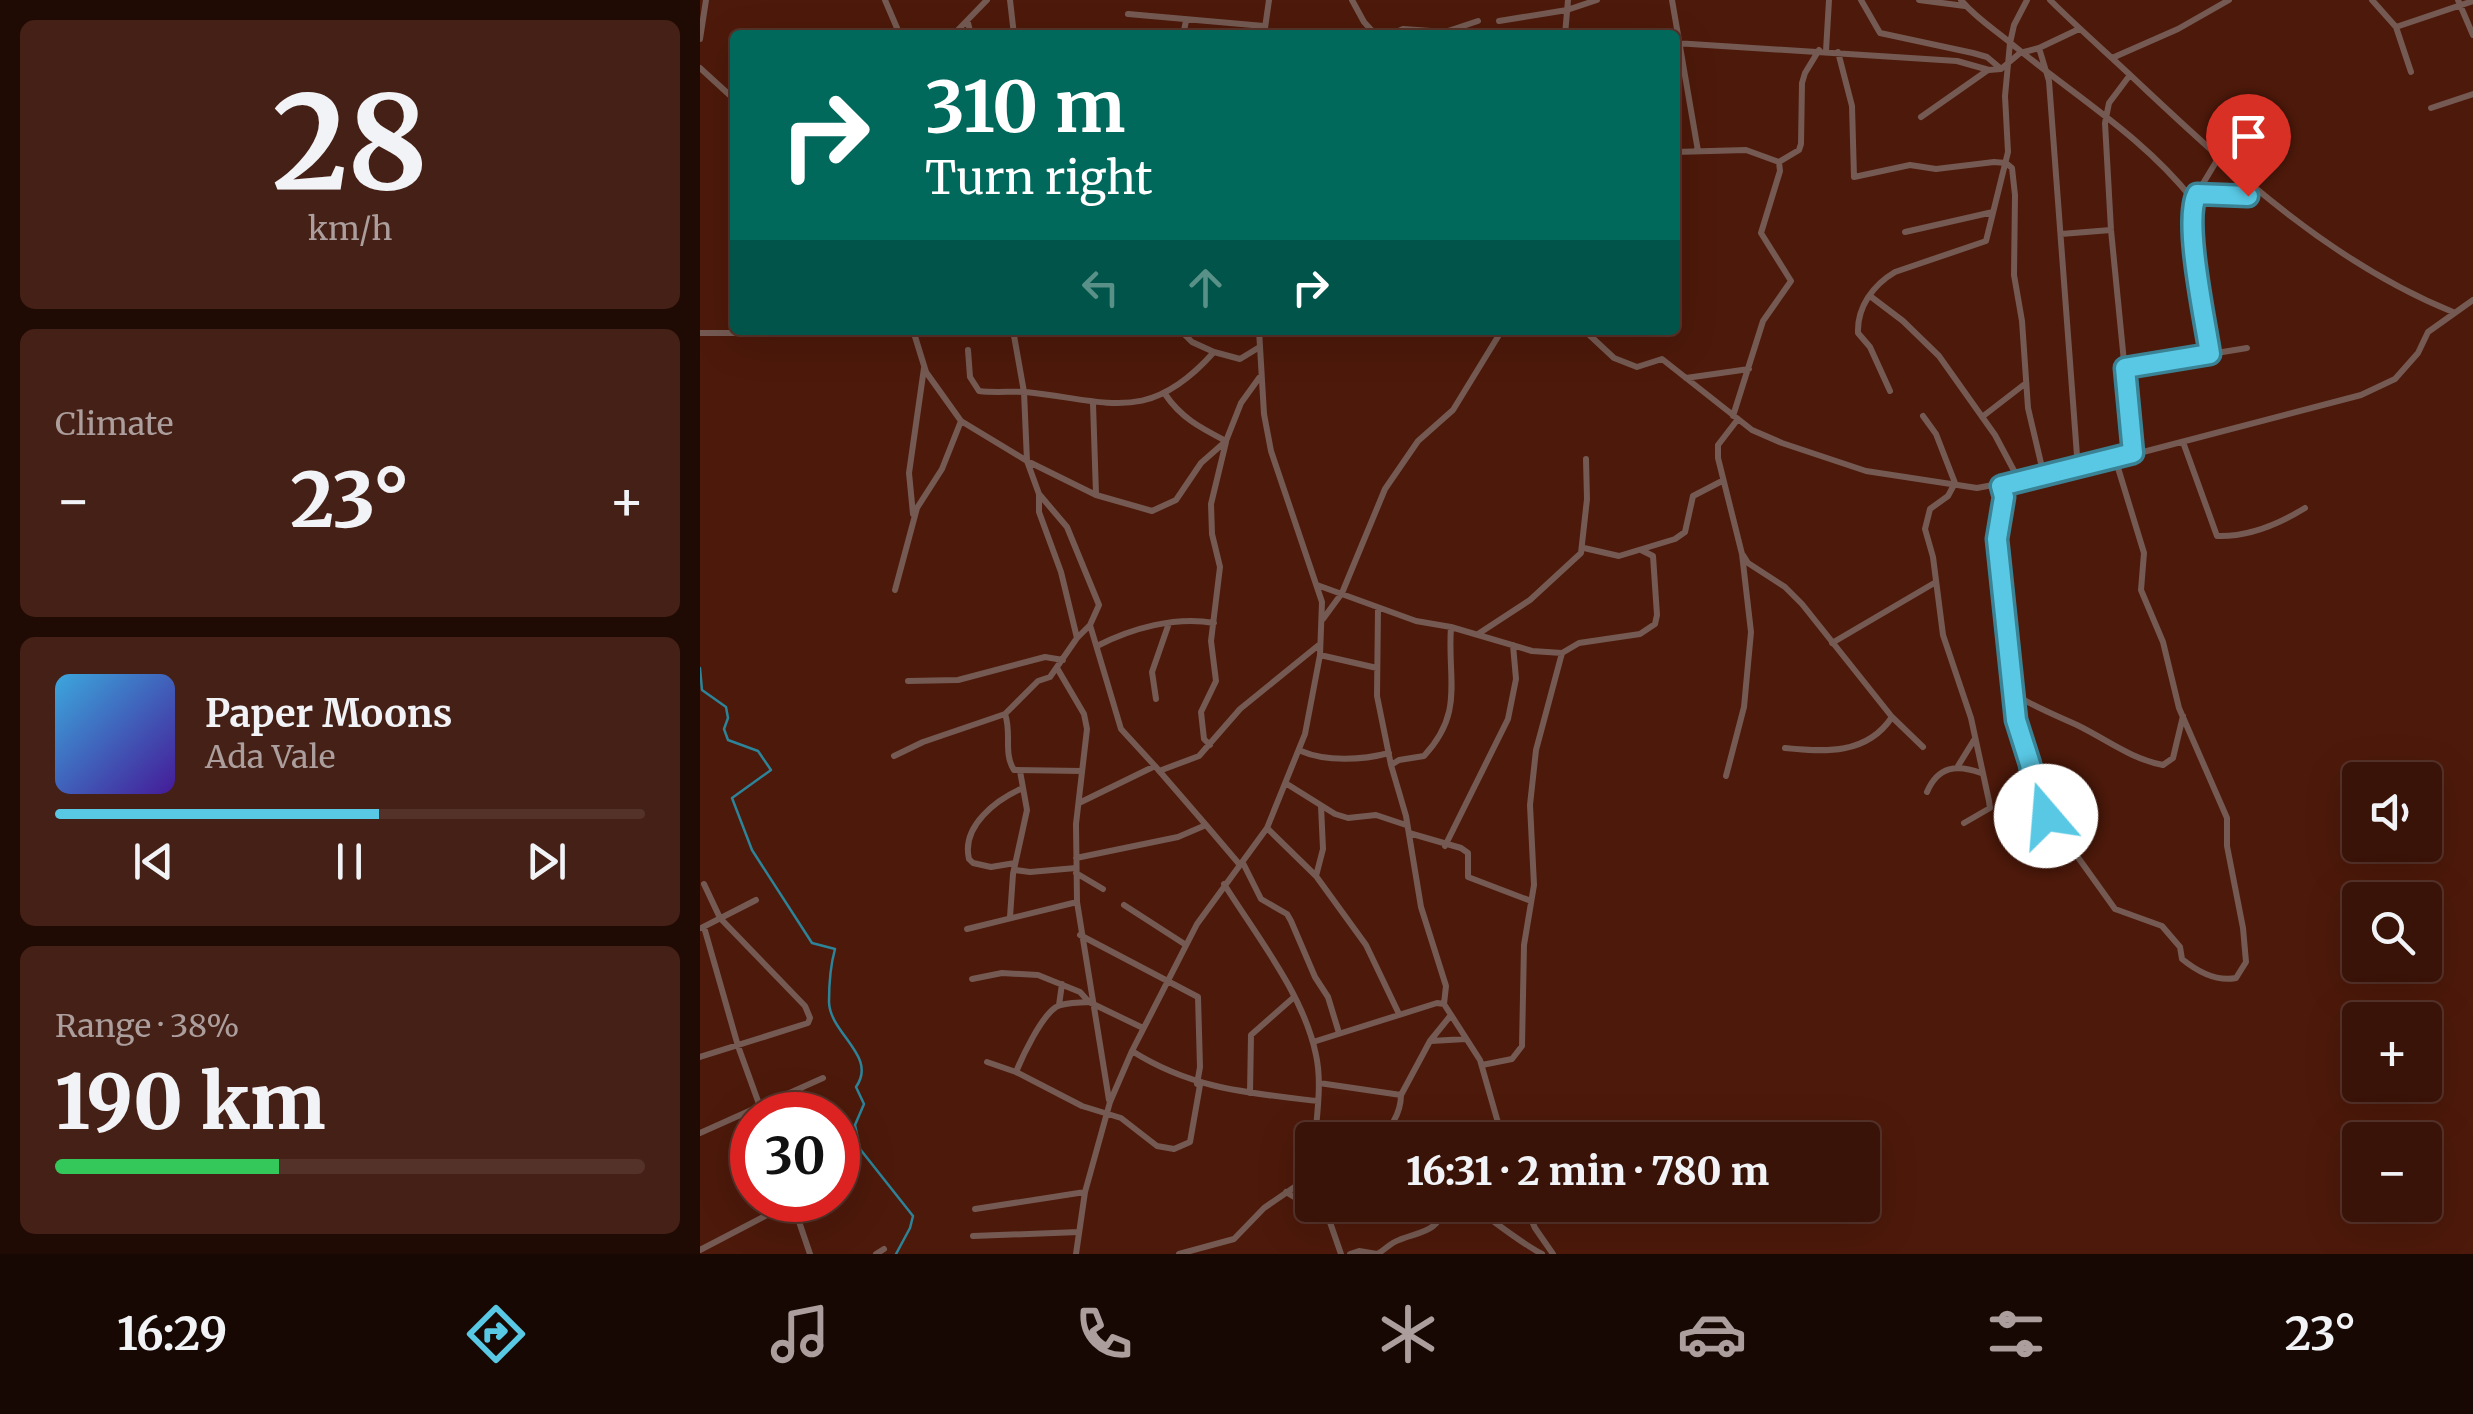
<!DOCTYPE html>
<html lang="en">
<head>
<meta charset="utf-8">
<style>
	:root { --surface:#3a1308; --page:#452016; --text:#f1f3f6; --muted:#ab9e9c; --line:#543229; --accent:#59c8e4 }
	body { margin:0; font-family:Merriweather,serif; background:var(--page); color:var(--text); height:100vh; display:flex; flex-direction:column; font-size:38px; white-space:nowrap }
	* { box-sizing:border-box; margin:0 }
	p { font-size:32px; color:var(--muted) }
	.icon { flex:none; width:55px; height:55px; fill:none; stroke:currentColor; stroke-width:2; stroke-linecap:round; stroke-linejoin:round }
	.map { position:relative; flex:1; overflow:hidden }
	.sheet { display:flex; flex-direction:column; gap:20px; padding:20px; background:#200a04; width:700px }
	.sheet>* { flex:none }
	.banner { position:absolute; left:30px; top:30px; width:950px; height:305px; border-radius:10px; box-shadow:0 10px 40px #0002,0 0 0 2px var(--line); background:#00695c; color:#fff; overflow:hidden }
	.tools { position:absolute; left:1642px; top:762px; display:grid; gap:20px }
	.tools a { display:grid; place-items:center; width:100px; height:100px; border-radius:10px; background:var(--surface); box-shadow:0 10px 40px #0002,0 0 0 2px var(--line); font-size:50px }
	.speed { position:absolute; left:30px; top:1092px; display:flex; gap:20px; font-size:50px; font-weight:700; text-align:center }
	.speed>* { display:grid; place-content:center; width:130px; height:130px; border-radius:50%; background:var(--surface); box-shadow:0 10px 40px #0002,0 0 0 2px var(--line); line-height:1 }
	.speed .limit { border:15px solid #d22; background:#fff; color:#111 }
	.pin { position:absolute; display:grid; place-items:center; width:85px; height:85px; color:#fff; margin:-102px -42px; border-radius:50% 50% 50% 0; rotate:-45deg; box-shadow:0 0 10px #0007 }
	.pin .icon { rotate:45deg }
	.me { position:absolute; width:110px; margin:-55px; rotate:342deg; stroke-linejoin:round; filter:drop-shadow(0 0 8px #0008) }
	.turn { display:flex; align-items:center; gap:35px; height:210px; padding:0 30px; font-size:45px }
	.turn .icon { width:130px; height:130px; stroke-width:2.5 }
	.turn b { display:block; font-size:70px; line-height:85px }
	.lanes { display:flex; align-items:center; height:95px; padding:0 30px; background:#0003; justify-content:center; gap:50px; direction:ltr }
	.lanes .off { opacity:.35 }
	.big { font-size:75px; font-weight:800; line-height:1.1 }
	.sheet .card { flex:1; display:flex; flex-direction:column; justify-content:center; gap:15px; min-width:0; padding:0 35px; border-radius:15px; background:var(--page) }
	.sheet .dial { align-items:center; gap:0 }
	.dial b { font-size:130px; line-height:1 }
	.song { display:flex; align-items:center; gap:30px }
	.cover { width:120px; height:120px; border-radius:15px; background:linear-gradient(135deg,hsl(200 70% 55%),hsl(260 70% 35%)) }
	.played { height:10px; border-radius:5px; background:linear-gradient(90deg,var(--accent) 55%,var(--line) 55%) }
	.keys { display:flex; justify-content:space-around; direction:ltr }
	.heat { display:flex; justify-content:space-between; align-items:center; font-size:55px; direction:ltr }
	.charge { height:15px; border-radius:8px; background:linear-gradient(90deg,#34c759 38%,var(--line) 0) }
	.trip { position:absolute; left:595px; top:1122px; width:585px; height:100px; border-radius:10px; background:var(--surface); box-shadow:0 10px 40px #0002,0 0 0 2px var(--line); font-weight:800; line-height:100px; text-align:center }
	.dock { display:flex; height:160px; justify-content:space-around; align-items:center; background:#170803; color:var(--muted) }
	.dock .icon { width:70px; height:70px }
	.dock .selected { color:var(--accent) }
	.dock b { font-size:45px; color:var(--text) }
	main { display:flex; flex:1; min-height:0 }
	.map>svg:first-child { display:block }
</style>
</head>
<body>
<main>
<section class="sheet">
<div class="card dial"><b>28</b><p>km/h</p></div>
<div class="card"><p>Climate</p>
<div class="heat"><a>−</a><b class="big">23°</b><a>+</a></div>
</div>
<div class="card">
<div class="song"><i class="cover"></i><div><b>Paper Moons</b><p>Ada Vale</p></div></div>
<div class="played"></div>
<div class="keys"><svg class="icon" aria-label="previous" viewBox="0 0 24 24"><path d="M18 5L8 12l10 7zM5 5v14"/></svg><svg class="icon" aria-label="pause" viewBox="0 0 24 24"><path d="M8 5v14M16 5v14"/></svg><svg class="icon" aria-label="next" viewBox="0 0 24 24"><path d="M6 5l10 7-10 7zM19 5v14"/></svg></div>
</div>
<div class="card"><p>Range · 38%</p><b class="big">190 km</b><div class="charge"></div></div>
</section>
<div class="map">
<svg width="1773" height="1254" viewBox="0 0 1773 1254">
	<rect width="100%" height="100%" fill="#4d190a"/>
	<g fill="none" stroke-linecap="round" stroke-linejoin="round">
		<path stroke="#2d8398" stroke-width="2.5" d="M0,668L2,690L26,707L28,718L24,729L28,740L58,751L71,770L32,798L52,850L112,943L135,949C130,967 129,984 129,1002C130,1034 178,1056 156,1087L164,1104L155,1125L160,1149L213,1216L210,1228L196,1254"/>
		<path stroke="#745a52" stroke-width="6" d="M185,0L200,35
			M310,0L314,35
			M652,0L664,22L676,35
			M972,0L998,151
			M1161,0L1180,33L1273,53L1287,57L1300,68
			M1219,0L1265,6
			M1261,0C1274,16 1291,27 1307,40C1370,93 1442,135 1493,200
			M1350,0C1381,31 1414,59 1445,89C1538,176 1634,264 1753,312
			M1672,0L1696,27L1711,72
			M1758,0L1773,35
			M428,14L564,26
			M799,21L867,10L897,0
			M268,23L271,35
			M1696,27L1773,1
			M253,35L287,0
			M483,35L486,21
			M564,35L569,0
			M690,35L703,29L745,32L778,21
			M865,35L868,0
			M0,39L6,0
			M975,43L1257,61L1289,70L1301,69L1320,53L1339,48L1379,29
			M1339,48L1349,81L1378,469
			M1126,51L1129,0
			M1138,52L1152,106L1154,177L1210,165L1236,169L1294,162L1306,163L1312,168L1315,195L1314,275L1322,321L1328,408L1344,476
			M1412,58L1478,29L1529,0
			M0,68L35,100
			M1430,75L1409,103L1405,123L1411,230L1433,453
			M1731,108L1773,94
			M1221,117L1288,70
			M975,152L1046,150L1079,162
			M1079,162L1099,150L1101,144L1102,83L1105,73L1119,50
			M1498,193L1548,196L1558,192
			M1205,232L1293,212
			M1361,234L1411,230
			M1170,296L1203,321L1239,356L1295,435L1320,482
			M213,330L226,372L261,421L327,461L396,495L452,511L476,500L501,463L526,441L541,403L559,378
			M313,330L324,392L327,461L339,494V512L361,572L377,638
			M480,330L492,342L514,352
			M884,330L914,358L937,367L962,359L1052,430L1082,443L1166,471L1277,488L1378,469L1661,395L1695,379L1718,353L1728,332L1773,300
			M0,333H53L66,330
			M314,336L325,330
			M268,350L270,377L279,391C295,393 310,391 326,392C410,401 449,425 514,352L540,359L558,348
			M1511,354L1493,234V200L1519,157
			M1425,368L1547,348
			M986,378L1049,369
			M1190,391L1170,347L1158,333C1157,307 1173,285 1195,272L1286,241L1308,152L1305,96L1310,43L1314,25L1327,0
			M465,394C481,418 501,428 526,441
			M393,404L396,494
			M1033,416L1063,321L1091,281L1061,233L1080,171L1079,162
			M1223,416L1236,434L1255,483L1248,496L1230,509L1225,529L1233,557L1243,635L1271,718L1289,801L1290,808L1264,823
			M1282,417L1326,383
			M1483,442L1517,536C1548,537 1579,524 1605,508
			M1301,486L1304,497L1297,539L1316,720L1339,803L1356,834L1367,842L1415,909L1462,926L1480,947L1482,959C1498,972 1516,982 1536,978L1546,962L1543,928L1527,846V818L1479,708L1463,642L1441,590L1444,553L1415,458
			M213,514L209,473L224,368
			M884,548L919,556L975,539L985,532L993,496L1022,481
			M1043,555L1048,563L1085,587L1102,604L1192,717L1223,747
			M617,585L716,621L751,627L832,651L862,653L879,643L940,634L955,624L957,615L953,556L941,550
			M195,590L217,508L242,469L261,421
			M678,608L677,696L691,765L706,816L721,907L746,986L744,1004L780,1060L803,1140
			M623,619L642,593L685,489L718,441L753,410L802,330
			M390,625L421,729L455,766
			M778,634L830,600L881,553L887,499L886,459
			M1132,643L1236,582
			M397,646C432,628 476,616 514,623
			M620,655L677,668
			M357,668L384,714L387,729L376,824L377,902L409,1100
			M208,681L258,680L345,657L363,660
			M1314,694C1334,707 1355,715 1377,725C1406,739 1431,759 1463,765L1473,758L1483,716
			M456,699L452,672L469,623
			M305,714C312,733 303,753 314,770L382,771
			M510,745L504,739L501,712L516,681L511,641L520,567L512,534L511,504L526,442
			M1085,748C1125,752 1167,755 1192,717
			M601,751C626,762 663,760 689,753
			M194,756L223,742L305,714L338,681L350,677L377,638L390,625L399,605L367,527L339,494
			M691,765L699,760L724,756C765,712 747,679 751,627
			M1258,766L1274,740
			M459,771L499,756L540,709L620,644
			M1026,776L1044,707L1051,632L1042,554L1018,458V445L1038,419
			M587,784L635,814L648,818L676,815L706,825
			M1227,792C1238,766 1257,764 1281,773
			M379,803L455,766L506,825
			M567,828L616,876L666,945L699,1014
			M709,833L761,848L768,853V877L831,901
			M745,846L808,719L816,679L813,645
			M376,858L478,837L506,825L540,865
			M315,863L291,867L273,863L269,859C261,826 297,799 323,788
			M543,863L561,899L587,914L591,921L615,977L628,997L639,1033
			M315,870L330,872L376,868
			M376,873L403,889
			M616,876L623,849L621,806
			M524,884C556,935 604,995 616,1055C622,1082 617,1113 615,1140
			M424,905L486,945
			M310,917L313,874L327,810L320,771
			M4,927L38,1046L63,1115
			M1,928L56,900
			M267,929L377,902
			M380,935L498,997L500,1067L497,1084
			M272,979L302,973L338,975L380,992L389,1002L443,1028
			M359,1005L362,984
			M731,1041L766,1039
			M613,1042L737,1003L744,1004
			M432,1051C492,1089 548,1093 617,1101
			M0,1057L108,1023L110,1018L105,1006L20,918L4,884
			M287,1062L316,1072L382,1106L421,1118L457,1146L474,1149L490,1142L500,1085
			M782,1065L812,1059L822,1046L824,945L834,885L830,805L836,750L862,653
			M316,1072C323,1055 341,1017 356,1007C365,1002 379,1003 389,1002
			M619,1083L701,1095
			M100,1091L115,1115
			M550,1093L551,1035L593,998
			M689,1129L700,1140
			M0,1133L123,1078
			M676,1140C690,1131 701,1113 701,1095L730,1041L751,1015
			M138,1151L146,1172L138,1181
			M586,1192L627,1217
			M92,1201L110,1254
			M624,1205L641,1254
			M770,1205C795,1221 816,1240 842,1254
			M825,1205L835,1228L853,1254
			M275,1209L385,1192
			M273,1236L379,1232
			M0,1250L96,1200
			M176,1254L184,1249
			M376,1254L385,1192L410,1102L432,1051L497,924L567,828L605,734L620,655L622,602L571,451L564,414L559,330
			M479,1254L534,1239L564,1208L612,1175
			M650,1254L659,1251L677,1254
			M677,1254C685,1250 690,1243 699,1240C721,1231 739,1233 744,1205"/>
	</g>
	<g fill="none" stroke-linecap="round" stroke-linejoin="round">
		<defs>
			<path id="route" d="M1346,816L1334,789L1330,764L1316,720L1297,539L1304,497L1301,486L1433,453L1425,368L1510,354C1505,320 1483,220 1497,194L1548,196"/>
		</defs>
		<use href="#route" stroke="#3a8294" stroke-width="25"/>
		<use href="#route" stroke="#59c8e4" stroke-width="18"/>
	</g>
</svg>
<div class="tools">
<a><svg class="icon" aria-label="sound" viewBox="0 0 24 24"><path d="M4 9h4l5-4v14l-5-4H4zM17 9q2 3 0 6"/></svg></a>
<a><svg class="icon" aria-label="search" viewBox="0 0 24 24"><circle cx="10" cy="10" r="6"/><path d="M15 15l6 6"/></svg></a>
<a>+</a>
<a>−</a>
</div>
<div class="speed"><div class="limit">30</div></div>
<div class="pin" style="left:1548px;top:196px;background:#d93025"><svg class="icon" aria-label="arrive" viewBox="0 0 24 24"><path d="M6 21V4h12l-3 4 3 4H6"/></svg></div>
<svg class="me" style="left:1346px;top:816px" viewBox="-20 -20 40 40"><circle r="19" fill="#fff"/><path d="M0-13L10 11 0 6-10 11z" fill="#59c8e4"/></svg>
<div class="trip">16:31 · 2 min · 780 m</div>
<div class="banner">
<div class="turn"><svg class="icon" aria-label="right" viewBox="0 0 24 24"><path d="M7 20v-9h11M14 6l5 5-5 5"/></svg><div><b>310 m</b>Turn right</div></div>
<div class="lanes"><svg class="icon off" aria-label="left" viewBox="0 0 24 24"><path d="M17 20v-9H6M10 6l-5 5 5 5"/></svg><svg class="icon off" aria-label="ahead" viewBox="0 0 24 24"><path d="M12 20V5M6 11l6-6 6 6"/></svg><svg class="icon" aria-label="right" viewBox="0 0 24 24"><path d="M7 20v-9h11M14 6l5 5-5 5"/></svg></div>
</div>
</div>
</main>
<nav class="dock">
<b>16:29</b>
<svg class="icon selected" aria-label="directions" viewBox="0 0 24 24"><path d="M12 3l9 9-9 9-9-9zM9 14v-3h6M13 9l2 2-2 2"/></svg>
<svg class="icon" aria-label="music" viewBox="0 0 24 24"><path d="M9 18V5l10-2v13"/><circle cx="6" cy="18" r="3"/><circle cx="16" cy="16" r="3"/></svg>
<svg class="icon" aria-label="phone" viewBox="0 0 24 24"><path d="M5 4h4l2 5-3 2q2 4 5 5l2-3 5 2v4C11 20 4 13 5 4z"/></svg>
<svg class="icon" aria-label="climate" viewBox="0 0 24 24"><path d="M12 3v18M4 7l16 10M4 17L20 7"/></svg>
<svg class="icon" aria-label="car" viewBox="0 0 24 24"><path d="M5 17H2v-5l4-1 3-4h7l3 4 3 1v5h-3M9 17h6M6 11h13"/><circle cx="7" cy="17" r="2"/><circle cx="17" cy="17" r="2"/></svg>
<svg class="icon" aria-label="filters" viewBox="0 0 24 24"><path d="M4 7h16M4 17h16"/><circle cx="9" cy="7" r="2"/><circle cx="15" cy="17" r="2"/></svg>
<b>23°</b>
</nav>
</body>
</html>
